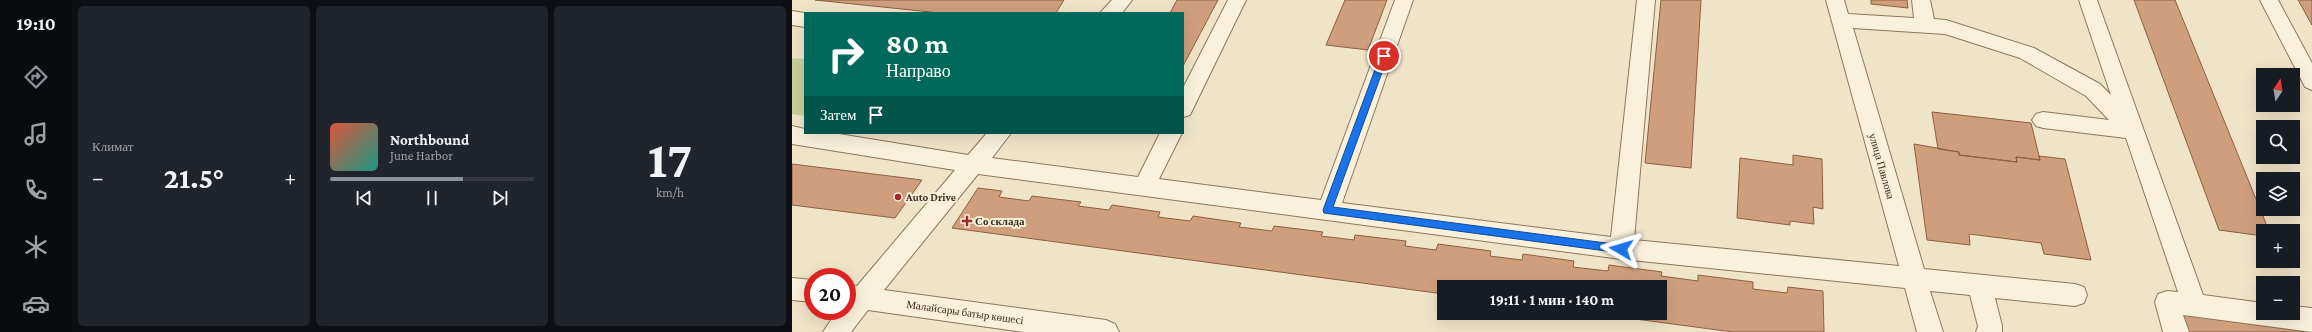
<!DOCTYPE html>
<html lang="ru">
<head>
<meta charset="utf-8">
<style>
	:root { --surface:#171b24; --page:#20242c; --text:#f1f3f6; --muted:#9ea1a6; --line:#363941; --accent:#8c9099 }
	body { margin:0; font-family:"Crimson Pro",serif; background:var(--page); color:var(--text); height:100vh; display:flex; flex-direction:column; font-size:15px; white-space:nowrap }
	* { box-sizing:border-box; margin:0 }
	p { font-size:13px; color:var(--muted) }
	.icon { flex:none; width:22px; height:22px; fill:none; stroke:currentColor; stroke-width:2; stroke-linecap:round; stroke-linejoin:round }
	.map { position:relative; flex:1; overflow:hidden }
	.drawer { display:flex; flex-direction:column; gap:6px; padding:6px; background:#0d0f14; width:720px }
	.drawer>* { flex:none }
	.top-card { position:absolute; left:12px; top:12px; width:380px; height:122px; border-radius:0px; box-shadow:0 4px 16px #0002; background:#00695c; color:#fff; overflow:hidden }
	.needle { width:26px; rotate:12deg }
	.buttons { position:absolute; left:1464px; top:68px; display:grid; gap:8px }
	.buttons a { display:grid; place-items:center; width:44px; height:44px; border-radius:0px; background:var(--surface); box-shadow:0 4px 16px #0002; font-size:20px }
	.speed { position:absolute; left:12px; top:268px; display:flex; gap:8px; font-size:20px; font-weight:700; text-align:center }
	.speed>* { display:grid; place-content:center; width:52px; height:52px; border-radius:50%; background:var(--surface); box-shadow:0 4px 16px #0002; line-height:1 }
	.speed .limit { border:6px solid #d22; background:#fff; color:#111 }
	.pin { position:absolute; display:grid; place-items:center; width:34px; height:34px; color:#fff; margin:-17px; border:2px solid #fff; border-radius:50%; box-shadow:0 1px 4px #0007 }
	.me { position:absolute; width:44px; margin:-22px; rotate:277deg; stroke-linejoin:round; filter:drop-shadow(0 0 3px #0008) }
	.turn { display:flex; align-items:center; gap:14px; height:84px; padding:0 16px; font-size:18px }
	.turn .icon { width:52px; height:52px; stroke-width:2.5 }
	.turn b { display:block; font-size:28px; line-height:34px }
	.then { display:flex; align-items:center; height:38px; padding:0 16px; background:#0003; gap:8px; font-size:15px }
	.big { font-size:30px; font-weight:700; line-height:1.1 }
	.drawer .card { flex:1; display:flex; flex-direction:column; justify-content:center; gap:6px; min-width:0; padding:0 14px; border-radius:6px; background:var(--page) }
	.drawer .dial { align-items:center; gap:0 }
	.dial b { font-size:52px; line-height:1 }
	.song { display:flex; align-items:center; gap:12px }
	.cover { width:48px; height:48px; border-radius:6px; background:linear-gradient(135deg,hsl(10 70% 55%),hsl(170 70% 35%)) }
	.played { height:4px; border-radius:2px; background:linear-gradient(90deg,var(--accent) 65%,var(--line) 65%) }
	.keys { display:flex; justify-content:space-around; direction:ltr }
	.heat { display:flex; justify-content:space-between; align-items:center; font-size:22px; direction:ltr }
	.drawer .tiles { flex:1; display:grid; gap:6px; grid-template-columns:repeat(3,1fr) }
	.trip { position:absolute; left:645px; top:280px; width:230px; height:40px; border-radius:0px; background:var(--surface); box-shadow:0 4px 16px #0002; font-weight:700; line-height:40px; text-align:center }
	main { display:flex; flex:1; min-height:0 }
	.dock { display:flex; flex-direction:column; width:72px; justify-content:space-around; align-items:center; background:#090b0e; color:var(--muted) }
	.dock .icon { width:28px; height:28px }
	.dock .on { color:var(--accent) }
	.dock b { font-size:18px; color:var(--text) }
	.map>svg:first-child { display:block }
</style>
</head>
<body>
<main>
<nav class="dock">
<b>19:10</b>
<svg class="icon on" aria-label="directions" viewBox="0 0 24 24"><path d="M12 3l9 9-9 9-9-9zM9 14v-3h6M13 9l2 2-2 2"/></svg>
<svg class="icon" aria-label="music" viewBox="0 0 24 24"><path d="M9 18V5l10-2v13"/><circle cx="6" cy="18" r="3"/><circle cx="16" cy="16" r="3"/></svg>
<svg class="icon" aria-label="phone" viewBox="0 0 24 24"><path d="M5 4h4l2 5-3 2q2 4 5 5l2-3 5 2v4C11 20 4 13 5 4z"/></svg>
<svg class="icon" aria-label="climate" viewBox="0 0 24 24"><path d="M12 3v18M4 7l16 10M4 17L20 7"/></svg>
<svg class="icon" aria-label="car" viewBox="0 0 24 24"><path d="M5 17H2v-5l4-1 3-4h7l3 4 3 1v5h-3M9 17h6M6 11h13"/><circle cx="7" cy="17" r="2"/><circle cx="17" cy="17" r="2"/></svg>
</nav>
<section class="drawer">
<div class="tiles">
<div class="card"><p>Климат</p>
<div class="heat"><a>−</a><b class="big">21.5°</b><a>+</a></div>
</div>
<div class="card">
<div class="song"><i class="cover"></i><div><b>Northbound</b><p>June Harbor</p></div></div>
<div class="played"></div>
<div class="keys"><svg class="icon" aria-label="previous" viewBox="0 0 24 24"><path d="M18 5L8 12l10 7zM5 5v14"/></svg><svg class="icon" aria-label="pause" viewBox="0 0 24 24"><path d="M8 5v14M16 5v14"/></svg><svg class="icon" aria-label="next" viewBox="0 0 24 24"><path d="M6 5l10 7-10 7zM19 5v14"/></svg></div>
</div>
<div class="card dial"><b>17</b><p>km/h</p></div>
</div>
</section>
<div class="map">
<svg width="1520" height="332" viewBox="0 0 1520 332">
	<rect width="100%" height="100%" fill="#f0e4c8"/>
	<path fill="#c9cf9b" d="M0,58L13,59V116L0,114Z"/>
	<path fill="#cf9f7d" stroke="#8d5f41" d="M23,0H272L264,13H148Z
		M385,0H426L391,66V13H378Z
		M553,0H595L576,50L534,45Z
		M869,0H909L899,168L853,163Z
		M1079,0H1115L1116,8L1079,4Z
		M1342,0H1383L1477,231H1471V236L1427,230Z
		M1506,0H1520V25Z
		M1140,112L1239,123L1248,160L1224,157L1225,162L1167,155V152L1146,149Z
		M1122,144L1167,152V155L1225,162L1224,157L1248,160L1247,156L1273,159L1299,260L1252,254L1249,243L1177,234L1178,245L1135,240Z
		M1001,155L1030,159L1031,209L1021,207L1022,224L998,221V225L945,218L948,158L1001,165Z
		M0,164L130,180L103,218L0,205Z
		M186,188L210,191L207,197L237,201L240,196L289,202L286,206L317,210L320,205L368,212L366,217L398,221L401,216L449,223L447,227L480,231L482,226L531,232L529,236L562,240L563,235L614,241L613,246L644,250L646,244L699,251L698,256L730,260L731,254L782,261L781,267L816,271L817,265L870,272L869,276L906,281V275L961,282V289L995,293L996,287L1031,291L1032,332H941L798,313H868V287H652V294L160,228Z
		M1386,314L1516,332H1391Z"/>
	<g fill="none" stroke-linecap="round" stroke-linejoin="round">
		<defs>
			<path id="minor" d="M320,0H340L330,13H308Z
				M436,0H454L398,115L391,117V88Z
				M603,0H621L550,203L819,237L845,0H863L842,240L1107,266L1034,0H1052L1056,14L1122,18L1120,0H1138L1142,19L1154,20L1242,48L1308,84L1319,95L1287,0H1305L1411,295L1471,303V313H1501V306L1520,308V332L1391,315L1397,332H1371L1363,302L1366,294L1375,291L1386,292L1334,138L1251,128L1244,126L1240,120L1244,114L1251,112L1317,120L1294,96L1228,58L1153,34L1061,28L1132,269L1283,284L1292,287L1295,295L1292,303L1283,306L1203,298L1210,326V332H1184L1186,326L1178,295L1138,291L1151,332H1125L1113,288L829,259L186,174L92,290L314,320L323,324L327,332H231L76,310L59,332H31L45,311H55V285L65,286L163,170L0,144V126L13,129V133H41L176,155L195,133H219L200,158L346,177L368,133H390L367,179L529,200Z
				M1468,0H1486L1520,63V90L1513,87Z
				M0,11L13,13V27L0,25Z
				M0,278L21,280V302L0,300Z"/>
		</defs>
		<use href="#minor" stroke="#8d765c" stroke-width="2"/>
		<use href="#minor" fill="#faf1dc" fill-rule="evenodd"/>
	</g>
	<path fill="#1a73e8" stroke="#114b97" d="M592,53L596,56L541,207L829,245L833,246V252L829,253L532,213L531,210L588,56Z"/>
	<g fill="#9e2a2b" stroke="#f7eed8" stroke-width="1.5">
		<circle cx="106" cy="197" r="4"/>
		<path d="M173 215h4v4h4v4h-4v4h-4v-4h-4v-4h4z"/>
	</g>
	<g text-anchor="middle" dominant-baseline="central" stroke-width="4" stroke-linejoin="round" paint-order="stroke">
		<g font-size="11" fill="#3d2e20" stroke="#f7eed8">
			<text transform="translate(1090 166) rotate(74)">улица Павлова</text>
			<text transform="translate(173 312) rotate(8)">Малайсары батыр көшесі</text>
		</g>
		<g font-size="11" font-weight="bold" fill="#3d2e20" stroke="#f7eed8" text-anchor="start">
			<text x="114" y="197">Auto Drive</text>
			<text x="183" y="221">Со склада</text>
		</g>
	</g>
</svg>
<div class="buttons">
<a><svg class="needle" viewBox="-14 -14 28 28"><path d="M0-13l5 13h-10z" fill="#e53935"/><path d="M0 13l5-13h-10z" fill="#9ea1a6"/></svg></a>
<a><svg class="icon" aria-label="search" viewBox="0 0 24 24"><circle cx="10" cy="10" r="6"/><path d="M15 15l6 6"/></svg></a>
<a><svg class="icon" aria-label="layers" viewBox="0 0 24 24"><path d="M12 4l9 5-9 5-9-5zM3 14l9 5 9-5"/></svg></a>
<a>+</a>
<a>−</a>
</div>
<div class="speed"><div class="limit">20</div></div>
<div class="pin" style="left:592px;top:56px;background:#d93025"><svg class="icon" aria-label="arrive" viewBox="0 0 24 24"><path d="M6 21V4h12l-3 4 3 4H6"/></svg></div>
<svg class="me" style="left:829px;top:249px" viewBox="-20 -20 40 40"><path d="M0-17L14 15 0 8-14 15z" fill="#1a73e8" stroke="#fff" stroke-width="4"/></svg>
<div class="trip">19:11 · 1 мин · 140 m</div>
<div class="top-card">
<div class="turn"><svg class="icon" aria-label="right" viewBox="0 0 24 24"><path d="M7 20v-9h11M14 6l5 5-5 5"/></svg><div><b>80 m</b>Направо</div></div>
<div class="then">Затем<svg class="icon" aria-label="arrive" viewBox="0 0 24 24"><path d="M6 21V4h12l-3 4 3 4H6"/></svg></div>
</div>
</div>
</main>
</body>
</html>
